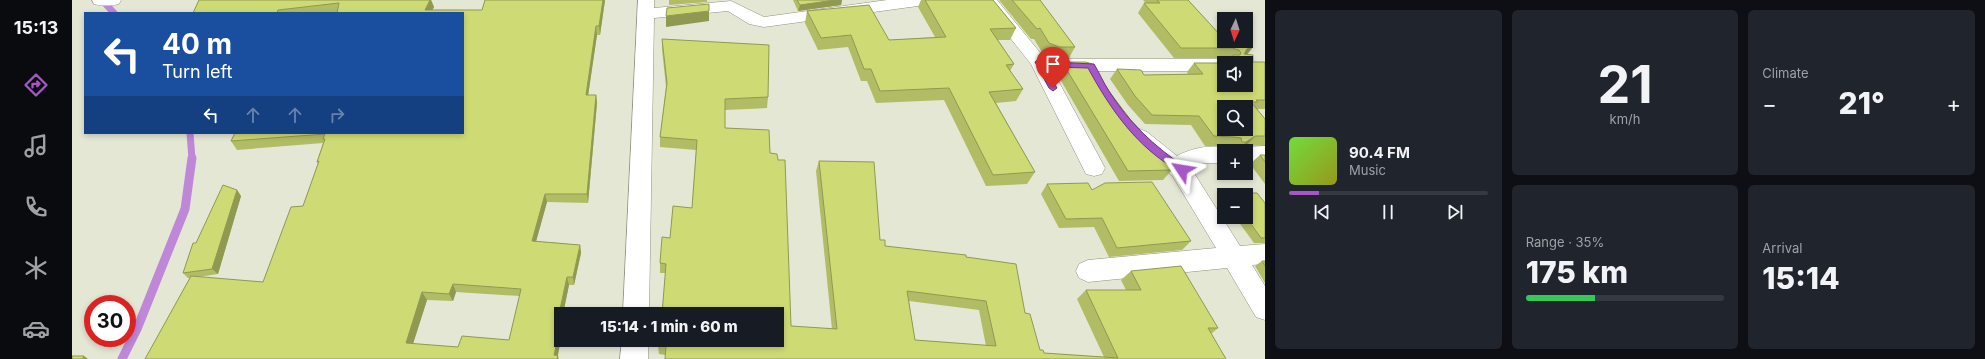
<!DOCTYPE html>
<html lang="en">
<head>
<meta charset="utf-8">
<style>
	:root { --surface:#171b24; --page:#20242c; --text:#f1f3f6; --muted:#9ea1a6; --line:#363941; --accent:#a656c7 }
	body { margin:0; font-family:Inter,sans-serif; background:var(--page); color:var(--text); height:100vh; display:flex; flex-direction:column; font-size:15px; white-space:nowrap }
	* { box-sizing:border-box; margin:0 }
	p { font-size:13px; color:var(--muted) }
	.icon { flex:none; width:22px; height:22px; fill:none; stroke:currentColor; stroke-width:2; stroke-linecap:round; stroke-linejoin:round }
	.map { position:relative; flex:1; overflow:hidden }
	.sheet { display:flex; flex-direction:column; gap:10px; padding:10px; background:#0d0f14; width:720px }
	.sheet>* { flex:none }
	.hud { position:absolute; left:12px; top:12px; width:380px; height:122px; border-radius:0px; box-shadow:0 2px 6px #0003; background:#1a4fa0; color:#fff; overflow:hidden }
	.needle { width:26px; rotate:184deg }
	.tools { position:absolute; left:1145px; top:12px; display:grid; gap:8px }
	.tools a { display:grid; place-items:center; width:36px; height:36px; border-radius:0px; background:var(--surface); box-shadow:0 2px 6px #0003; font-size:20px }
	.speed { position:absolute; left:12px; top:295px; display:flex; gap:8px; font-size:20px; font-weight:700; text-align:center }
	.speed>* { display:grid; place-content:center; width:52px; height:52px; border-radius:50%; background:var(--surface); box-shadow:0 2px 6px #0003; line-height:1 }
	.speed .limit { border:6px solid #d22; background:#fff; color:#111 }
	.pin { position:absolute; display:grid; place-items:center; width:34px; height:34px; color:#fff; margin:-41px -17px; border-radius:50% 50% 50% 0; rotate:-45deg; box-shadow:0 0 4px #0007 }
	.pin .icon { rotate:45deg }
	.me { position:absolute; width:44px; margin:-22px; rotate:303deg; stroke-linejoin:round; filter:drop-shadow(0 0 3px #0008) }
	.turn { display:flex; align-items:center; gap:14px; height:84px; padding:0 12px; font-size:18px }
	.turn .icon { width:52px; height:52px; stroke-width:2.5 }
	.turn b { display:block; font-size:28px; line-height:34px }
	.lanes { display:flex; align-items:center; height:38px; padding:0 12px; background:#0003; justify-content:center; gap:20px; direction:ltr }
	.lanes .off { opacity:.35 }
	.big { font-size:30px; font-weight:800; line-height:1.1 }
	.sheet .card { flex:1; display:flex; flex-direction:column; justify-content:center; gap:6px; min-width:0; padding:0 14px; border-radius:6px; background:var(--page) }
	.sheet .dial { align-items:center; gap:0 }
	.dial b { font-size:52px; line-height:1 }
	.song { display:flex; align-items:center; gap:12px }
	.cover { width:48px; height:48px; border-radius:6px; background:linear-gradient(135deg,hsl(100 70% 55%),hsl(60 70% 35%)) }
	.played { height:4px; border-radius:2px; background:linear-gradient(90deg,var(--accent) 15%,var(--line) 15%) }
	.keys { display:flex; justify-content:space-around; direction:ltr }
	.heat { display:flex; justify-content:space-between; align-items:center; font-size:22px; direction:ltr }
	.charge { height:6px; border-radius:3px; background:linear-gradient(90deg,#34c759 35%,var(--line) 0) }
	.sheet .tiles { flex:1; display:grid; gap:10px; grid-template-columns:repeat(3,1fr) }
	.card:first-child { grid-row:span 2 }
	.trip { position:absolute; left:482px; top:307px; width:230px; height:40px; border-radius:0px; background:var(--surface); box-shadow:0 2px 6px #0003; font-weight:800; line-height:40px; text-align:center }
	main { display:flex; flex:1; min-height:0 }
	.dock { display:flex; flex-direction:column; width:72px; justify-content:space-around; align-items:center; background:#090b0e; color:var(--muted) }
	.dock .icon { width:28px; height:28px }
	.dock .active { color:var(--accent) }
	.dock b { font-size:18px; color:var(--text) }
	.map>svg:first-child { display:block }
</style>
</head>
<body>
<main>
<nav class="dock">
<b>15:13</b>
<svg class="icon active" aria-label="directions" viewBox="0 0 24 24"><path d="M12 3l9 9-9 9-9-9zM9 14v-3h6M13 9l2 2-2 2"/></svg>
<svg class="icon" aria-label="music" viewBox="0 0 24 24"><path d="M9 18V5l10-2v13"/><circle cx="6" cy="18" r="3"/><circle cx="16" cy="16" r="3"/></svg>
<svg class="icon" aria-label="phone" viewBox="0 0 24 24"><path d="M5 4h4l2 5-3 2q2 4 5 5l2-3 5 2v4C11 20 4 13 5 4z"/></svg>
<svg class="icon" aria-label="climate" viewBox="0 0 24 24"><path d="M12 3v18M4 7l16 10M4 17L20 7"/></svg>
<svg class="icon" aria-label="car" viewBox="0 0 24 24"><path d="M5 17H2v-5l4-1 3-4h7l3 4 3 1v5h-3M9 17h6M6 11h13"/><circle cx="7" cy="17" r="2"/><circle cx="17" cy="17" r="2"/></svg>
</nav>
<div class="map">
<svg width="1193" height="359" viewBox="0 0 1193 359">
	<rect width="100%" height="100%" fill="#e4e7d4"/>
	<g fill="none" stroke-linecap="round" stroke-linejoin="round">
		<path stroke="#bf87d8" stroke-width="7" d="M30,0L42,13
			M118,133L120,159"/>
		<path stroke="#bf87d8" stroke-width="9" d="M50,359L65,329L113,209L120,158"/>
		<defs>
			<path id="minor" d="M20,0H49L47,4C39,6 30,6 22,4Z
				M566,0H582V8L659,1L692,17L815,0H861L859,4L853,5L692,27L677,24L656,11L582,18L577,314H551Z
				M908,0H925L970,55L981,59H1152L1159,61L1160,63H1152V71H981L1033,168L1030,174L1022,176L1014,174L959,64Z
				M1068,129L1075,132L1105,156C1121,147 1142,144 1160,149V151H1152V163H1131L1122,166V173L1168,246L1193,244V264L1180,265L1193,286V320L1184,317L1155,268L1016,282L1007,278L1004,271L1007,264L1016,260L1144,248L1100,175L1082,163L1061,142L1058,137L1061,132Z
				M1193,146V162L1174,163V151H1166L1174,147Z
				M550,340H576V359H548Z"/>
		</defs>
		<use href="#minor" stroke="#8f9280" stroke-width="1"/>
		<use href="#minor" fill="#fff" fill-rule="evenodd"/>
	</g>
	<path fill="#b1bc64" fill-rule="evenodd" d="M127,0H359L362,7L360,10H410L413,0H533L528,35H525L516,95H524L525,103L516,203L475,202L464,241L508,245L509,253L502,285H497L489,324L486,356L487,359H73L118,278H116L111,273L124,243L165,190L169,196L146,274L127,277L191,282L231,206L246,164L245,162L251,143L165,150L159,141L163,133H391L265,13H121ZM384,292L448,296L437,340L386,347L341,344L355,300L381,301Z
		M597,0H635V2L597,5Z
		M721,0H770L769,5L726,11Z
		M849,0H921L944,28L938,40H926L942,64L938,71L951,89L944,101L924,103L963,172L955,184L914,186L872,100L804,103L795,81H789L776,47L746,50L733,23L735,11L817,40L863,37L846,7Z
		M927,0H968L1003,47L997,58H981L971,54L962,39H959Z
		M1071,0H1116L1150,37L1181,47L1175,54L1181,62H1193V109H1185L1193,119V145L1174,146L1165,151H1161L1160,148L1153,146H1133L1119,125L1073,124L1056,105L1038,79L1045,69L1072,75L1116,74L1115,72L1122,63H1155L1158,59L1152,58H1102L1066,13L1072,3H1074Z
		M590,39L696,97L695,108L653,110V128L698,153L719,326L760,329L744,171L747,161L813,246L894,257L953,313L968,350L972,353L1032,357L1005,299L1014,290H1054L1049,280L1059,271L1146,328L1139,334L1154,359L593,355L587,354L586,346L594,273H588V263L598,238L620,208L624,150L588,147V137L594,87L590,49ZM837,301L907,310L914,346L843,340Z
		M990,62L1036,90L1058,119L1100,170L1091,180L1047,181L984,72Z
		M1188,155H1193V184L1178,164Z
		M975,184L1020,190L1119,241L1110,250L1037,257L1022,227L987,228L969,194Z
		M1157,193H1185L1193,203V243H1182L1163,217H1174V195H1155Z
		M1190,261H1193V283L1183,266Z"/>
	<path fill="#909951" d="M358,0H359L362,7L359,13L353,10Z
		M531,0H533L528,35L527,26Z
		M763,0H770L769,5L726,11L728,5Z
		M637,11V21L594,27V16Z
		M524,26L525,35L515,103L514,95Z
		M1181,47L1173,57L1167,59L1175,49Z
		M524,95L525,103L516,203L515,194Z
		M1183,136L1174,146L1165,151L1174,142Z
		M165,190L169,196L146,274L140,269Z
		M473,194L475,202L462,249L460,241Z
		M508,245L509,253L502,285L501,277Z
		M495,277L497,285L491,314H489V321L487,331L485,323Z
		M381,284L384,292L381,301L377,294Z
		M350,292L355,300L339,350L334,343Z
		M489,324V340L485,359L482,355Z
		M12,356L16,359H10Z"/>
	<path fill="#cedb74" stroke="#909951" fill-rule="evenodd" d="M127,0H358L353,10H410L413,0H531L527,26H524L514,95H524L515,194H473L460,241L508,245L501,277H495L485,323L489,324L482,355L486,356L485,359H73L119,276L191,282L219,207L231,206L247,161L245,162L253,139H251L253,134L159,141L163,133H391V13H265L267,3L206,10L205,13H121ZM381,284L449,289L437,340L390,336L386,347L334,343L350,292L377,294Z
		M725,0H763L728,5Z
		M853,0H921L944,28L918,29L942,64L934,65L951,89L917,92L963,172L921,175L877,88L808,91L799,69H792L779,35L749,38L735,11L797,5L817,40L874,37Z
		M940,0H968L1003,47H987L977,43L968,28L965,29Z
		M1085,0H1116L1150,37H1152V41H1174V40L1181,47L1175,49L1172,54L1181,55V62H1193V100H1184L1186,102H1179L1193,119V136H1183L1174,142H1170L1169,138L1162,137L1142,136L1127,116L1080,115L1063,96L1045,69L1069,70L1072,75L1131,74L1122,63H1152V85H1174V63H1160L1161,55H1168L1169,53L1167,50L1160,48H1109L1072,3H1088ZM1152,107H1174V129H1152Z
		M637,4V11L594,16L595,8Z
		M590,39L697,45L696,97L653,99V128L697,130L698,153L705,154L706,160H713L719,326L765,329L747,161L802,162L808,240H813V246L894,255V257L944,264L953,313L958,314L968,350H971L972,353L1046,358L1014,290H1069L1059,271L1109,266L1146,328H1136L1154,359H593L594,346H586L587,340H705V314H590L594,264L588,263L590,237L598,238L601,206L620,208L625,140L588,137L595,83ZM835,291L914,301L924,346L843,340Z
		M990,62H1014L1020,64L1036,90L1058,119L1083,146L1100,170L1056,171Z
		M1188,155H1193V162Z
		M1080,182L1119,241L1045,248L1030,218L994,219L975,184L1016,183L1020,190L1033,183Z
		M151,185L165,190L140,269L111,273L121,243H124Z
		M1157,193H1185L1193,203V238H1189L1174,217V195H1158Z
		M1190,261H1193V266Z
		M0,356H12L10,359H0Z"/>
	<path fill="#a656c7" stroke="#6c3881" d="M967,59L980,62L1022,64C1027,72 1031,82 1037,91C1056,122 1083,147 1113,167V172C1107,174 1102,169 1097,165C1061,142 1036,105 1016,68L980,67L973,66L985,88L981,91L977,88L963,62Z"/>
</svg>
<div class="tools">
<a><svg class="needle" viewBox="-14 -14 28 28"><path d="M0-13l5 13h-10z" fill="#e53935"/><path d="M0 13l5-13h-10z" fill="#9ea1a6"/></svg></a>
<a><svg class="icon" aria-label="sound" viewBox="0 0 24 24"><path d="M4 9h4l5-4v14l-5-4H4zM17 9q2 3 0 6"/></svg></a>
<a><svg class="icon" aria-label="search" viewBox="0 0 24 24"><circle cx="10" cy="10" r="6"/><path d="M15 15l6 6"/></svg></a>
<a>+</a>
<a>−</a>
</div>
<div class="speed"><div class="limit">30</div></div>
<div class="pin" style="left:981px;top:88px;background:#d93025"><svg class="icon" aria-label="arrive" viewBox="0 0 24 24"><path d="M6 21V4h12l-3 4 3 4H6"/></svg></div>
<svg class="me" style="left:1110px;top:170px" viewBox="-20 -20 40 40"><path d="M0-17L14 15 0 8-14 15z" fill="#a656c7" stroke="#fff" stroke-width="4"/></svg>
<div class="trip">15:14 · 1 min · 60 m</div>
<div class="hud">
<div class="turn"><svg class="icon" aria-label="left" viewBox="0 0 24 24"><path d="M17 20v-9H6M10 6l-5 5 5 5"/></svg><div><b>40 m</b>Turn left</div></div>
<div class="lanes"><svg class="icon" aria-label="left" viewBox="0 0 24 24"><path d="M17 20v-9H6M10 6l-5 5 5 5"/></svg><svg class="icon off" aria-label="ahead" viewBox="0 0 24 24"><path d="M12 20V5M6 11l6-6 6 6"/></svg><svg class="icon off" aria-label="ahead" viewBox="0 0 24 24"><path d="M12 20V5M6 11l6-6 6 6"/></svg><svg class="icon off" aria-label="right" viewBox="0 0 24 24"><path d="M7 20v-9h11M14 6l5 5-5 5"/></svg></div>
</div>
</div>
<section class="sheet">
<div class="tiles">
<div class="card">
<div class="song"><i class="cover"></i><div><b>90.4 FM</b><p>Music</p></div></div>
<div class="played"></div>
<div class="keys"><svg class="icon" aria-label="previous" viewBox="0 0 24 24"><path d="M18 5L8 12l10 7zM5 5v14"/></svg><svg class="icon" aria-label="pause" viewBox="0 0 24 24"><path d="M8 5v14M16 5v14"/></svg><svg class="icon" aria-label="next" viewBox="0 0 24 24"><path d="M6 5l10 7-10 7zM19 5v14"/></svg></div>
</div>
<div class="card dial"><b>21</b><p>km/h</p></div>
<div class="card"><p>Climate</p>
<div class="heat"><a>−</a><b class="big">21°</b><a>+</a></div>
</div>
<div class="card"><p>Range · 35%</p><b class="big">175 km</b><div class="charge"></div></div>
<div class="card"><p>Arrival</p><b class="big">15:14</b></div>
</div>
</section>
</main>
</body>
</html>
